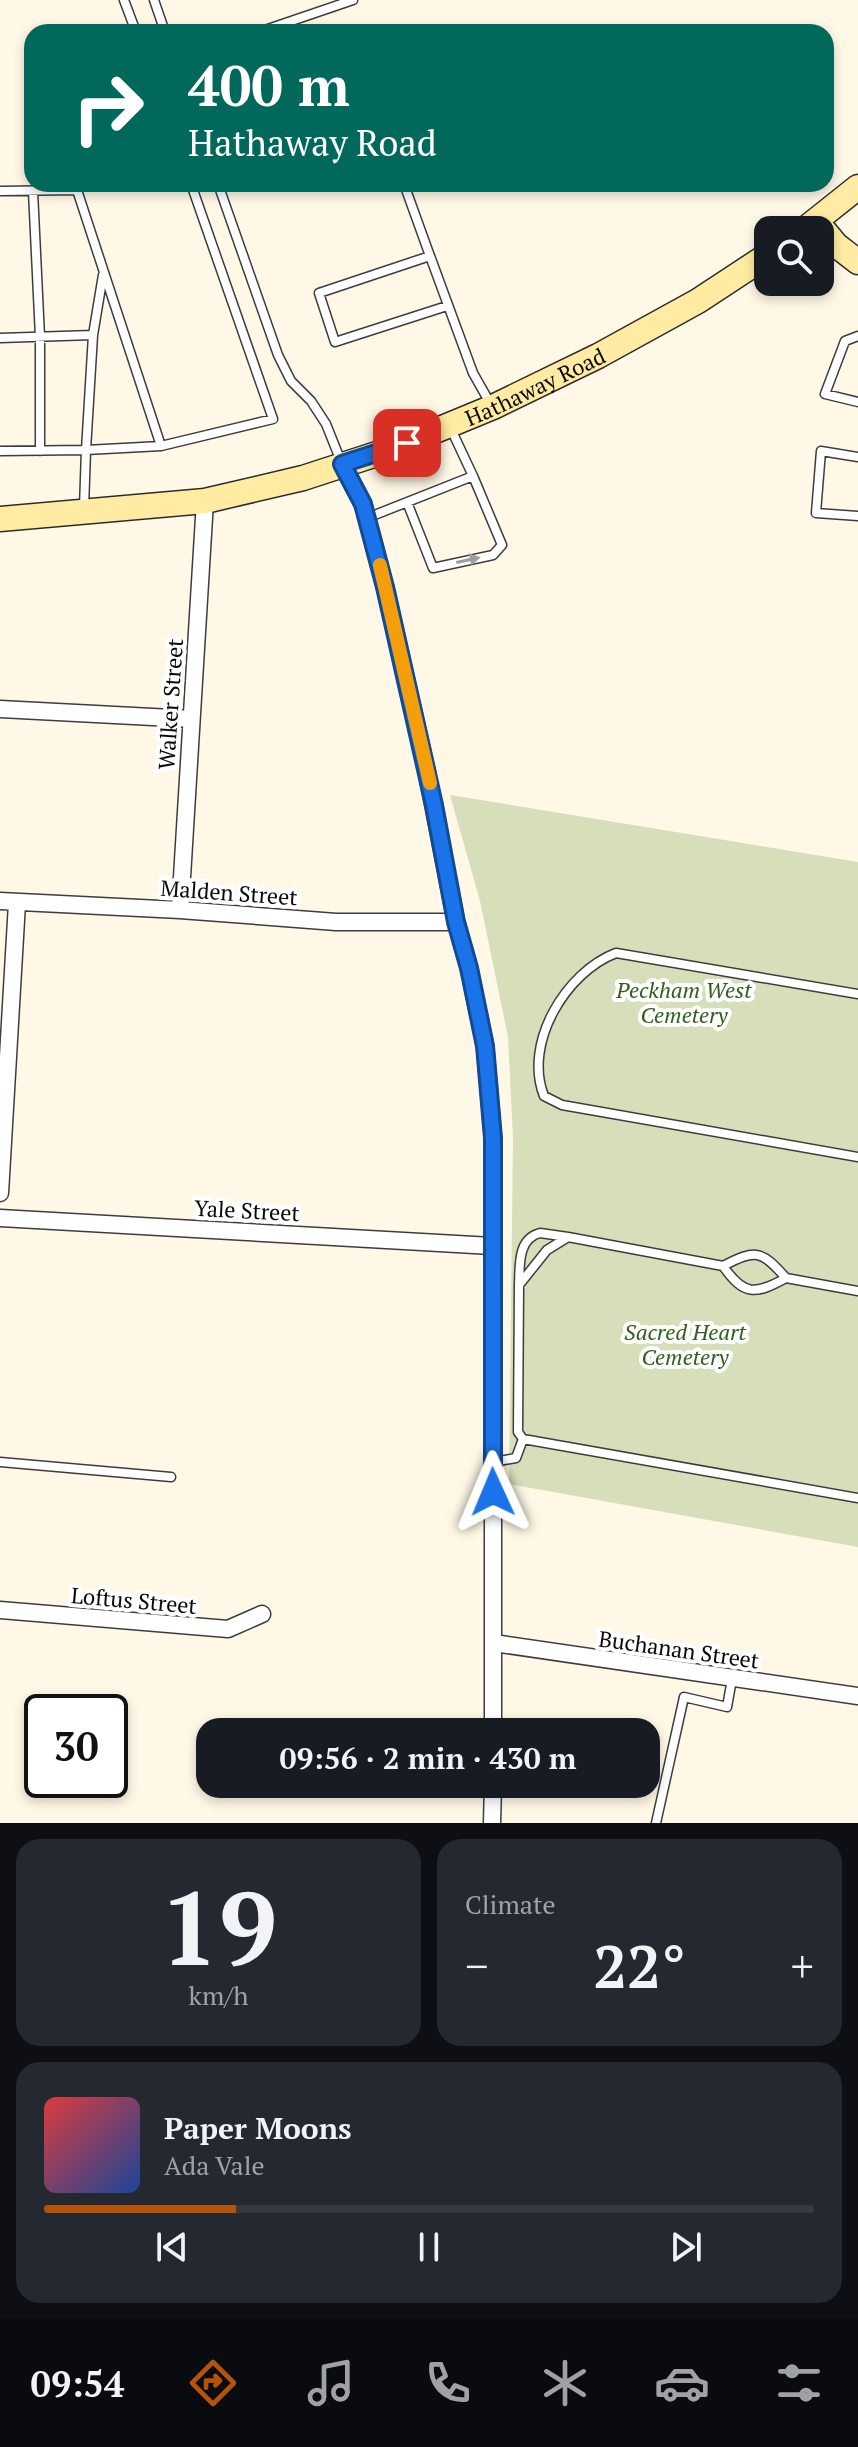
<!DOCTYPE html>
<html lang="en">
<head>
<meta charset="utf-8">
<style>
	:root { --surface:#171b24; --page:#242831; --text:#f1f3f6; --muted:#9ea1a6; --line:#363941; --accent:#b45309 }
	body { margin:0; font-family:"PT Serif",serif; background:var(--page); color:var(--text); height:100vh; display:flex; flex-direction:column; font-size:30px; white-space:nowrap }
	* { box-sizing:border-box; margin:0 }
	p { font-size:26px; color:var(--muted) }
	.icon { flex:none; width:44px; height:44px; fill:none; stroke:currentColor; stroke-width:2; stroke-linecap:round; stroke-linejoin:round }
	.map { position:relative; height:1823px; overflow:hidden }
	.sheet { display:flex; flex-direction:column; gap:16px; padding:16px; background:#0d0f14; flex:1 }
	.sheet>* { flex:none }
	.hud { position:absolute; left:24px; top:24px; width:810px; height:168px; border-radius:24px; box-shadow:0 4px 12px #0003; background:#00695c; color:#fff; overflow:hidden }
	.fabs { position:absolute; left:754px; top:216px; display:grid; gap:16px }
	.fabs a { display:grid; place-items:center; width:80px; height:80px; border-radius:16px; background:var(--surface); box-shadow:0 4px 12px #0003; font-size:40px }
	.speed { position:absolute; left:24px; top:1694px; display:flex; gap:16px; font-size:40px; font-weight:700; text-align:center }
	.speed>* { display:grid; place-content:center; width:104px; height:104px; border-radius:50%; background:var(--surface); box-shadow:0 4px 12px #0003; line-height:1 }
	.speed .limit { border:4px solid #111; border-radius:12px; background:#fff; color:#111 }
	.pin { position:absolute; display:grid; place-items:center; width:68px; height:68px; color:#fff; margin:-34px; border-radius:16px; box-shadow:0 4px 12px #0006 }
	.me { position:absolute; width:88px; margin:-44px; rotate:359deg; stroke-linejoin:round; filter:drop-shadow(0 0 6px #0008) }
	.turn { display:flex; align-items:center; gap:28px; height:168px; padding:0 32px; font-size:36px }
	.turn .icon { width:104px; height:104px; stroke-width:2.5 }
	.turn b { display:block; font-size:56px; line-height:68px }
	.big { font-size:60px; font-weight:600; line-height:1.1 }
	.sheet .tile { flex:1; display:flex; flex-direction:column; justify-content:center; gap:12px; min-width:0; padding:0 28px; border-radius:24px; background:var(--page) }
	.sheet .dial { align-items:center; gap:0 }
	.dial b { font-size:104px; line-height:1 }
	.song { display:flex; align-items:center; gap:24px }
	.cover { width:96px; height:96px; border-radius:12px; background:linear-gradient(135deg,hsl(0 70% 55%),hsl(220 70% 35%)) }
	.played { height:8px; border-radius:4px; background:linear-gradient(90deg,var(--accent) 25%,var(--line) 25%) }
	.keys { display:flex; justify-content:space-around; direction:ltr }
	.heat { display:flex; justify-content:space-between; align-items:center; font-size:44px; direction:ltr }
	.sheet .tiles { flex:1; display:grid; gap:16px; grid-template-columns:1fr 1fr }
	.tile:last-child { grid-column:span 2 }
	.trip { position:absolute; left:196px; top:1718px; width:464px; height:80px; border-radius:24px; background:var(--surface); box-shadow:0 4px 12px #0003; font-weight:600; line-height:80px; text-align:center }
	.tab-bar { display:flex; height:128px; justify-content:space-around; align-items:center; background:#090b0e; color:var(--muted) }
	.tab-bar .icon { width:56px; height:56px }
	.tab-bar .selected { color:var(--accent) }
	.tab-bar b { font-size:36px; color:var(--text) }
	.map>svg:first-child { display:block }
</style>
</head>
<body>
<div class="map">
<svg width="858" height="1823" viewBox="0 0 858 1823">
	<rect width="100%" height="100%" fill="#fff8e6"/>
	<path fill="#d6deba" d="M450,795L858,862V1547L509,1484L513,1137L508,1037L480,901Z"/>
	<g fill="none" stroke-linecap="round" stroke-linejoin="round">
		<defs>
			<path id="lane" d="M124,0L136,32
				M154,0L165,32
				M259,32L353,0
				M218,184L278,355L291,381L311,401L326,424L342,464
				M404,184L430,256
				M0,191L77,190L161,446L86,450L84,508
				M33,191L40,337V451
				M447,306L335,342L319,293L430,256L473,373L490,403
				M858,336L845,341L825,394L858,402
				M0,338L93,335
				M161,446L273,419L191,184
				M0,451L86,450L93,335L103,275
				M858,457L821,451L816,513L858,516
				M407,502L433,568L493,555L502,545L473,476
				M367,518L473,476L450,427
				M858,994L616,953C566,972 523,1043 544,1096L562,1105L858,1157
				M568,1237L723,1266C744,1296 755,1295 786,1278C761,1250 756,1249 723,1266
				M786,1278L858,1291
				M523,1439L858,1498
				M0,1462L171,1477
				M493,1462L516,1458L523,1439L518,1432L519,1285L547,1250L568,1237L540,1233C517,1239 520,1266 519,1285
				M656,1823L684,1697L727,1707L732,1679"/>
			<path id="street" d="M342,464L363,504L385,587L426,768L456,922L469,968L485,1046L493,1138V1732
				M0,709L191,719
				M0,901L180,910L336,922H456
				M180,910L205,501
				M0,1193L17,903
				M0,1218L492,1246
				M0,1610L228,1629L262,1614
				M494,1643L858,1696
				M492,1823L493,1784"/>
			<g id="secondary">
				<path d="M816,221L836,245L858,262"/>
				<path d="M804,230L858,187"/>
				<path id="s1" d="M0,519L205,501L303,478L389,450L493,407L598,356L698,301L768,255"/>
			</g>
		</defs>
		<use href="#lane" stroke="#3d3d3d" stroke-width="11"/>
		<use href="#street" stroke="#3d3d3d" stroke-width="19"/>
		<use href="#secondary" stroke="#2c2c2c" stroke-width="27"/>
		<use href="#lane" stroke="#fff" stroke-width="8"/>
		<use href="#street" stroke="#fff" stroke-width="16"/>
		<use href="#secondary" stroke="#ffeba1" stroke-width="24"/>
	</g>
	<defs><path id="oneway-solid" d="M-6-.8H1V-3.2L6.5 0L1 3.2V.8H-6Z" transform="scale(2)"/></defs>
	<use fill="#9d9d9d" href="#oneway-solid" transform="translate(468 560) rotate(-12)"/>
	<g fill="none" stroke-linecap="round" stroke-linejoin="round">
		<defs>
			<path id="route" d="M407,443L342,464L363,504L385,587L434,805L456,922L469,968L485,1046L493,1138V1492"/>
		</defs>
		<use href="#route" stroke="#114b97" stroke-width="20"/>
		<use href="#route" stroke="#1a73e8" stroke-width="14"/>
		<path stroke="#f59e0b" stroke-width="14" d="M380,565L430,783"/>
	</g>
	<g text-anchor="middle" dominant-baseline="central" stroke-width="8" stroke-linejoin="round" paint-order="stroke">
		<g font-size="22" fill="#0a0a0a" stroke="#fff">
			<text stroke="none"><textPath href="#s1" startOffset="556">Hathaway Road</textPath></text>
			<text transform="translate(170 704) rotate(-86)">Walker Street</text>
			<text transform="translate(229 892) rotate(4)">Malden Street</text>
			<text transform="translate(247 1210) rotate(3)">Yale Street</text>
			<text transform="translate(134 1600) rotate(5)">Loftus Street</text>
			<text transform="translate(679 1649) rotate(8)">Buchanan Street</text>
		</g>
		<g font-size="22" font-style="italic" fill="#30601c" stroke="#fff">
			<text x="684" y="989">Peckham West<tspan x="684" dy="25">Cemetery</tspan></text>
			<text x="685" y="1331">Sacred Heart<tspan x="685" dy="25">Cemetery</tspan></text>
		</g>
	</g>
</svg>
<div class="fabs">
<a><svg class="icon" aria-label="search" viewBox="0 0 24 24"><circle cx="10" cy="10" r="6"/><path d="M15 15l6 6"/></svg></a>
</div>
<div class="speed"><div class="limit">30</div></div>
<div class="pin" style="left:407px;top:443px;background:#d93025"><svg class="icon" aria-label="arrive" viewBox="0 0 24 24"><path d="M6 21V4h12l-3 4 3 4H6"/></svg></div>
<svg class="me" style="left:493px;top:1492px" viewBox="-20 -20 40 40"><path d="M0-17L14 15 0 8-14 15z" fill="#1a73e8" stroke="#fff" stroke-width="4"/></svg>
<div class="trip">09:56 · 2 min · 430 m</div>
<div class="hud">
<div class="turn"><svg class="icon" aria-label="right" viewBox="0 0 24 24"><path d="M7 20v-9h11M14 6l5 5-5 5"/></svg><div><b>400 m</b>Hathaway Road</div></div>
</div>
</div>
<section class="sheet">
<div class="tiles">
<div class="tile dial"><b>19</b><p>km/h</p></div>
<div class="tile"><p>Climate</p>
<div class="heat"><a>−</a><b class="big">22°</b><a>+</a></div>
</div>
<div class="tile">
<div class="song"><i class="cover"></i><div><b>Paper Moons</b><p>Ada Vale</p></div></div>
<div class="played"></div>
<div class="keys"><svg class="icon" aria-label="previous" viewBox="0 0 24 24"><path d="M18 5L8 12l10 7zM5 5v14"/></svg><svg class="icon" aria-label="pause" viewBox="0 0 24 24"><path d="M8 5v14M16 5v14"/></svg><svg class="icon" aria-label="next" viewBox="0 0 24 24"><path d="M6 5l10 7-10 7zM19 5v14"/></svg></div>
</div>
</div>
</section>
<nav class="tab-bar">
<b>09:54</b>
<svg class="icon selected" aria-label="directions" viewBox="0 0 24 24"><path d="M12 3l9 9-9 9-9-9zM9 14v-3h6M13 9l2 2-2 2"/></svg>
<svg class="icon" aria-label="music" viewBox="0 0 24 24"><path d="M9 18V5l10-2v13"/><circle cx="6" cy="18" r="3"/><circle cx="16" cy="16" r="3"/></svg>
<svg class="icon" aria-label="phone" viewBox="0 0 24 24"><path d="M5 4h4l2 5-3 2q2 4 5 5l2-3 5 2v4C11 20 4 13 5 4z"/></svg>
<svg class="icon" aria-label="climate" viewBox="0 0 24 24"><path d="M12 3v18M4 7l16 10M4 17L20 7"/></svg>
<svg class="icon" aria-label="car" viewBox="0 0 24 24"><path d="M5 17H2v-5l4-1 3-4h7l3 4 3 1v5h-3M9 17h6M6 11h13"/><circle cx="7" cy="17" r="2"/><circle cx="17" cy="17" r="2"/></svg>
<svg class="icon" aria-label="filters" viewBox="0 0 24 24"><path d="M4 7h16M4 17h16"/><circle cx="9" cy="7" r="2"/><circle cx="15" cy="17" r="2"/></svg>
</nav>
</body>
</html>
